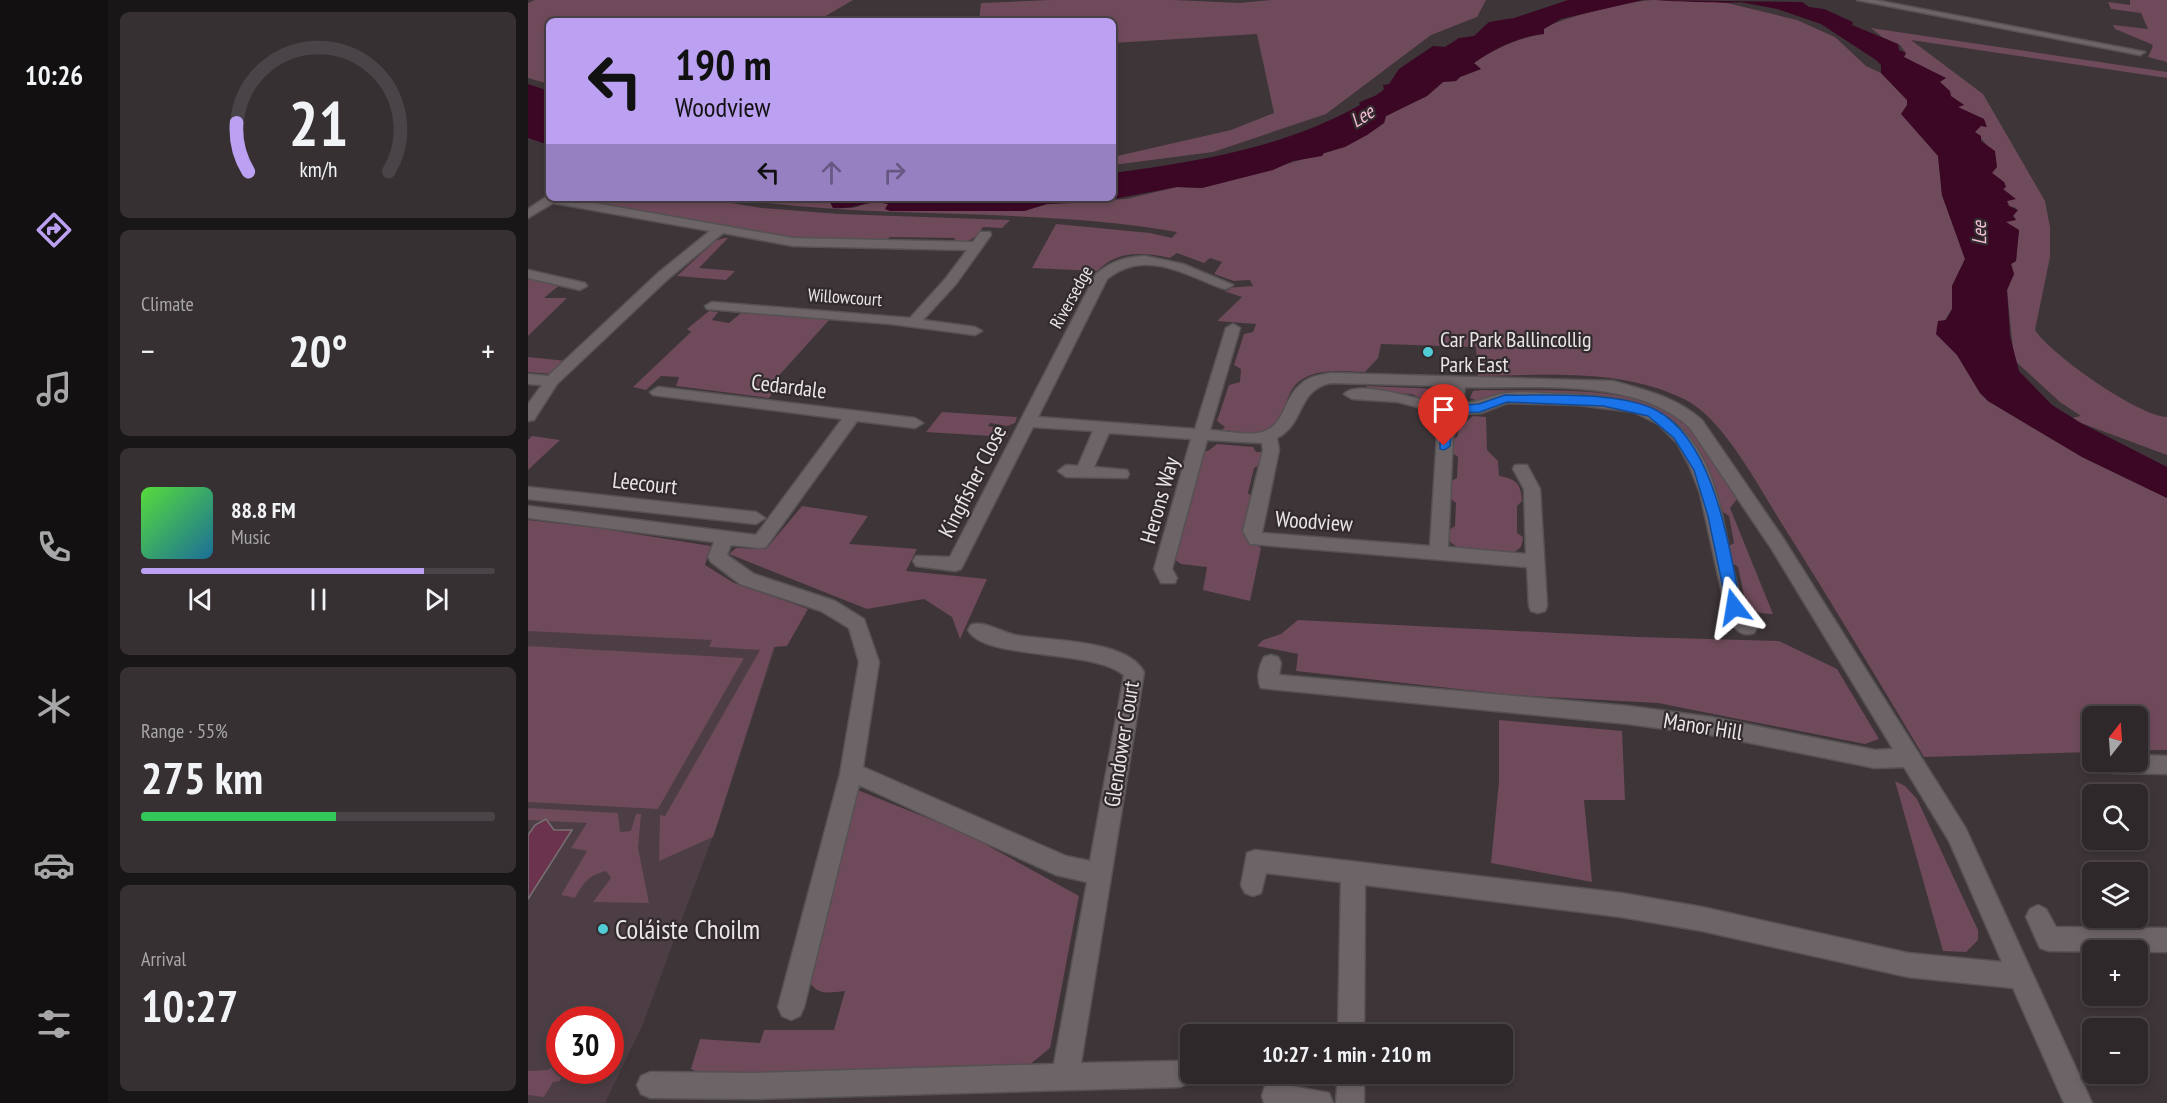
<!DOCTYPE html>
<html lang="en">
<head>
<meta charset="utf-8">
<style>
	:root { --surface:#2e282a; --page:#363032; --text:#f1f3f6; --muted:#a7a6a8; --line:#494447; --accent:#bca0f2 }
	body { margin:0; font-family:"PT Sans Narrow",sans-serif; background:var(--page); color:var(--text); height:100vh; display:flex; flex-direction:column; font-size:22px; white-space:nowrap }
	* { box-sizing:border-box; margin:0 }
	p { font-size:20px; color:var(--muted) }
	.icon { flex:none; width:33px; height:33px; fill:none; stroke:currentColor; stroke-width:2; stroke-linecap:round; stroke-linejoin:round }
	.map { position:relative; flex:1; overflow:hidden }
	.panel { display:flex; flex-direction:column; gap:12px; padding:12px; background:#191617; width:420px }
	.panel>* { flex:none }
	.top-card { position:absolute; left:18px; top:18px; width:570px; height:183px; border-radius:9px; box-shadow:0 3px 9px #0003,0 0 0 2px var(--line); background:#bca0f2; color:#111; overflow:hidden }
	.needle { width:39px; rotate:17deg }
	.tools { position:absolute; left:1554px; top:706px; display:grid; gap:12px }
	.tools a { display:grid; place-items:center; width:66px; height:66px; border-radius:9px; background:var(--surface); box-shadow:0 3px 9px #0003,0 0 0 2px var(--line); font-size:30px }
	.speed { position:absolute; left:18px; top:1006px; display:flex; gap:12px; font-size:30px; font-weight:700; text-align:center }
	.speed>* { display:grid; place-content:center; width:78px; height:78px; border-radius:50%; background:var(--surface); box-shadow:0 3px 9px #0003,0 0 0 2px var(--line); line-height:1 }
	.speed .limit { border:9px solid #d22; background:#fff; color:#111 }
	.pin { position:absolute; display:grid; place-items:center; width:51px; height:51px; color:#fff; margin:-62px -26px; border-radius:50% 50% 50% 0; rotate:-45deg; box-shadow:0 0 6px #0007 }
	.pin .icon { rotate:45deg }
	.me { position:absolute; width:66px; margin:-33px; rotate:346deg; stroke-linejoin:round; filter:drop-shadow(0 0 4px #0008) }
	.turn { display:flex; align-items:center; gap:21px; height:126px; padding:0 30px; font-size:27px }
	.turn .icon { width:78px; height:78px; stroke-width:2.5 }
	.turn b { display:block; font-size:42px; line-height:51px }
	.lanes { display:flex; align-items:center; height:57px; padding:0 30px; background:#0003; justify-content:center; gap:30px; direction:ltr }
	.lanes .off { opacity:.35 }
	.big { font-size:45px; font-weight:700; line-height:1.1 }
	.panel .card { flex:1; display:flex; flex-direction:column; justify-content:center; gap:9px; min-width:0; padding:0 21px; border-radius:9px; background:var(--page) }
	.panel .dial { align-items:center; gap:0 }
	.dial svg { height:156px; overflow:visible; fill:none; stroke:var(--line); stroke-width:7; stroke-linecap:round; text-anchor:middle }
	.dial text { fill:var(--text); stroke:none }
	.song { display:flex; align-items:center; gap:18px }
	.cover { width:72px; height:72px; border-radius:9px; background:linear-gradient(135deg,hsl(110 70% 55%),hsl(200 70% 35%)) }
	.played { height:6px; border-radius:3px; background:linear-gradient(90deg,var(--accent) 80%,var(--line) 80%) }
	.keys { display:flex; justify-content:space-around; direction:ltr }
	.heat { display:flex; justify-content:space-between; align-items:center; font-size:33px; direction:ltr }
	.charge { height:9px; border-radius:4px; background:linear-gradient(90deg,#34c759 55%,var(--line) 0) }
	.trip { position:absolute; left:652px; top:1024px; width:333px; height:60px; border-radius:9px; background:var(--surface); box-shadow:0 3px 9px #0003,0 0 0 2px var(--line); font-weight:700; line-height:60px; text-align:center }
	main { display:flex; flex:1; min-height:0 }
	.tab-bar { display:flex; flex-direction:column; width:108px; justify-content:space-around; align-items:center; background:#121011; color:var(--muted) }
	.tab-bar .icon { width:42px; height:42px }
	.tab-bar .active { color:var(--accent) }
	.tab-bar b { font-size:27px; color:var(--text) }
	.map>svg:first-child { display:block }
</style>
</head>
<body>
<main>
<nav class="tab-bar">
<b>10:26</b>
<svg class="icon active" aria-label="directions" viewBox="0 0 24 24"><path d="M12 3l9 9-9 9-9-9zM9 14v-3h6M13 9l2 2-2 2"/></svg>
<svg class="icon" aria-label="music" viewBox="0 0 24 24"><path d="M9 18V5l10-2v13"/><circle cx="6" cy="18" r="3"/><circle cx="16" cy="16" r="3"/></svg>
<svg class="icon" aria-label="phone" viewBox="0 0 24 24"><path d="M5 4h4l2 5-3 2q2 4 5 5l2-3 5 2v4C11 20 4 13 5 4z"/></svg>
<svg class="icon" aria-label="climate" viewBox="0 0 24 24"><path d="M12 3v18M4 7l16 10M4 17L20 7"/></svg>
<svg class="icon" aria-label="car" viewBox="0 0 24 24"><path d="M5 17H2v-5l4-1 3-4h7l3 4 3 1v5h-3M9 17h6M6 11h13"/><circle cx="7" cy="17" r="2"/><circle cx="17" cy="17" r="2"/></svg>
<svg class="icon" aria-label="filters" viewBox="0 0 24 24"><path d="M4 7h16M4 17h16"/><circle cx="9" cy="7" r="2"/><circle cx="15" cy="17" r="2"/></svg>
</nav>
<section class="panel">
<div class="card dial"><svg viewBox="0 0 100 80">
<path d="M14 69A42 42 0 1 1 86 69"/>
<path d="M14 69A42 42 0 0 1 8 44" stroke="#bca0f2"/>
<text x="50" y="56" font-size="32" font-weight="700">21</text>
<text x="50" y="72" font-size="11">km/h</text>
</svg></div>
<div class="card"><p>Climate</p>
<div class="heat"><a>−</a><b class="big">20°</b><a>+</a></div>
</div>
<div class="card">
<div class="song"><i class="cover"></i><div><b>88.8 FM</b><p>Music</p></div></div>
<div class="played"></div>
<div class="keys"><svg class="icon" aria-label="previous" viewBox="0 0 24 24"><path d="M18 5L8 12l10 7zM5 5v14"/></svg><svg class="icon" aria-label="pause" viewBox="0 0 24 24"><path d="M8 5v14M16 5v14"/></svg><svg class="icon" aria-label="next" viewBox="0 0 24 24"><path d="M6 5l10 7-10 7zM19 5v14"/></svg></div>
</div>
<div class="card"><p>Range · 55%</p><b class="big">275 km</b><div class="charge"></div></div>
<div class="card"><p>Arrival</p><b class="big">10:27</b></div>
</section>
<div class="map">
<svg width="1639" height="1103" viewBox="0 0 1639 1103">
	<rect width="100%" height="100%" fill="#3d3538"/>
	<path fill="#4c3e44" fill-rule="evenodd" d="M0,595L252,633L191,820L115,1024L77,1103H0ZM32,1020H82V1071H32Z"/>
	<path fill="#6f4a5a" d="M7,0H325L289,21H21V84L0,78V3Z
		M522,0H646L711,3L743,0H958L949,17L903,35L798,114L685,152L585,165V157L703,130L746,113L729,34L585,43V21H451L453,3Z
		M1126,0L1195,2L1269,20L1307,37L1338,66L1353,73L1379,100L1391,133L1410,156L1414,195L1437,259L1424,286V309L1408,334L1429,355L1452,393L1460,401L1554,457L1639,498V750H1610V717H1564V752L1396,757C1350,680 1304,603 1256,527C1232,490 1196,418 1156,399C1094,368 1018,375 950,376L948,347L853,344L850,358L837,372C816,372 791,368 773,380C752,394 762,427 732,432C720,434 706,431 694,430L697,427L689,421L701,385L712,382L713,369L706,365L716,334L725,332L728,324L689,321L714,297L696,291L702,290L698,288L725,286L722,280L706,281L686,274L694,262L682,258L676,263L649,253L642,258C615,252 590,250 569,271L504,268L528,224L622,233L644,238L649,232C501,206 349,221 200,198H235L256,203L277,200L302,202L305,208H325L346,201L361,204L362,211H496L519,204L598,199L649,187L674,188L804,151L839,135L856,123L858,116L899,96L915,82L928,81L932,77L953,69L946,63C966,49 992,37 1016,34V29C1030,18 1107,0 1126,0Z
		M1602,0H1639V62L1620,57L1625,46L1623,44L1587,29L1585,25L1620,29L1613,13L1583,9L1580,2L1602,5Z
		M1343,28L1639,72V78L1383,40L1455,94L1517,201L1522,227V257L1507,330C1522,354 1610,416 1639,417V455L1553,423L1544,418L1553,416L1532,402L1486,360L1479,290L1486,274L1483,264L1488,261L1491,230L1477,222L1488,219L1485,216L1488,208L1481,206L1479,201L1486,199L1475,189L1478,187L1476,182L1464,173L1467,154L1447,132L1456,119L1429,107L1436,105L1422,96L1411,82L1417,78L1375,57L1378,53L1372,45L1354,37Z
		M47,198H172L234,208L311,214L482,220L474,228L455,227C446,240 442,242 426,242L427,238L362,237L357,241L264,238Z
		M196,238H200L171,268L207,271L198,280L149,276L187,241Z
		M0,278L34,283L16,298H39L0,336Z
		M181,311L190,312L184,320L201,323L213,313L302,319L247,380L253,382L241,398L148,386L151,377L133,376L118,390L105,387L163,332L159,329Z
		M0,357L39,361L23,374L0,372Z
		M838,386L911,389L917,394L911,399L896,400L884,394L843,392Z
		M953,390C1012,392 1122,381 1164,429C1182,449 1194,476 1209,499L1202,508L1245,614C1230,614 1220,611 1212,600L1216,595L1210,567L1204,563L1201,546L1206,543L1201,516L1195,512C1171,419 1132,399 1042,394L1037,397L953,402L942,398L945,391Z
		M414,412L489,417L487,423L479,426L462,423L460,426L477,429L480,437L398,432Z
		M945,416L958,417L959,450L970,461L971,476C989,479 993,484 994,501L989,506V533L995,537C994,546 993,549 984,553L930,548L921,541V530L927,526L928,503L922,498V482L929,478L930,457L923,452L924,439L929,437L932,426Z
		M4,436L32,440L0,470V440Z
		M689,444L725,447L728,452H734L731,465L726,468L720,493L724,496L716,536L733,548L722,601L675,590L679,567L653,564L646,559L676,451H680Z
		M274,506L340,516L321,544L389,549L378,571L459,579L432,639L424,617L396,599L339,609L201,554L208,548L238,549Z
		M0,520L70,528L183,546L177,565L206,583L280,609L259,646L246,647L185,837L131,861L132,815L137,816L232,650L181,647L184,640L0,631Z
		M770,620L1110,637L1251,641L1309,669L1351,739L1337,744L1130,703L984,695L768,671L770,654L729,646L735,640L753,634Z
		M0,646L216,658L130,809L0,802Z
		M971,720L1094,731L1097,800H1056L1064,882L963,863L971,781Z
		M1367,781L1377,786L1389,799L1450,930V940L1438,952L1415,951Z
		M327,789L437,833L551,896L522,1048L500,1066L173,1074L163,1069L172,1039L232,1043L236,1030H306L317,991C303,992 290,997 281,981Z
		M0,808L90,813L92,832L103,831L108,814H113L110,848L121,903L65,902L83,878L78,871C61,875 55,883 47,898L33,895L59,851L43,848L59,823L0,820Z
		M31,1060L32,1071H37L32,1081L25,1082L16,1097L0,1095V1071L20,1070Z"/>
	<path fill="#3c0725" d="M1040,0H1115L1033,19L1016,29V34C992,36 966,49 946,63L953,69L932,77L928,81L915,82L899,96L858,116L856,123L839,135L817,147L796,153L794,156L765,161L745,170L674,188L649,187L570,202L519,204L496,211H362L357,209L360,204C338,199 327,210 305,208L302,202C279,200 257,203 235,198H585V173C672,161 755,148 832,105L831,103C839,98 849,97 856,89L855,85L861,84L871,69L905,46L917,47L931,38L946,36L961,22L986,18Z
		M1126,0L1274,2L1281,7L1296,9L1325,22L1324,25L1370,44L1371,50L1378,53L1376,57L1418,78L1412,82L1422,91L1423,96L1436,105L1430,107L1456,119L1459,127L1453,126L1447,132L1453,136V141L1467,151L1469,167L1464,173L1476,182L1478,187L1475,189L1488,199L1479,201L1481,206L1490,210L1485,216L1488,220L1478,222L1491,230L1488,261L1483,264L1486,274L1479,290L1482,336L1491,371L1524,405L1553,423L1639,467V498L1554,457L1460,401L1452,393L1429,355L1408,334L1410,321L1418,320L1424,309V286L1437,259L1414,195L1410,156L1373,114L1379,105V100L1353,73V65L1348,60L1293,24L1249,9L1212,2C1207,4 1137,1 1126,0Z
		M0,84L21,91V145L0,138Z"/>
	<path fill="#6b334e" stroke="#776f72" stroke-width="1.5" d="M18,819L26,830H44L0,899V835L7,825Z"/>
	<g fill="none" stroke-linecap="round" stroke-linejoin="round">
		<defs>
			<path id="street" d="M1329,0H1347L1617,52L1612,55Z
				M21,195V198H38L265,238L445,242L452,232H462L463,235L428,284L395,320L447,327L454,331L447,335L363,324L179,309L177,306L184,302L382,318L418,278L439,250L265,246L195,233L140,279L29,384L6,420L0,421V404L14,385L0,384V374L20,376L130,273L182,231L25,203L0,218V209Z
				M617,256L655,264L705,285L698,289L693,288C654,273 616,249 579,279L510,417L667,429L698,328L705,324L712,328L682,430C697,431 714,435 729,433C758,429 754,399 773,384C781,376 792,375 803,373L1085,381C1117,390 1148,397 1174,420L1255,538L1437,827L1564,1103H1536L1485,988L1380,977L1174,931L1093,917L837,885L836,1035H810L813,882L738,873L733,893L725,896L717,893L713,885L719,853L727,850L1093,893L1174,907L1380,953L1474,962L1421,841L1376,767L1347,768L1183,735L1100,724L733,688C728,679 731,666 736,657L743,655L750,657L753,663L751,675L1100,706L1183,717L1347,750L1365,749L1243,548L1162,428C1108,377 1008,389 937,387L935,403C952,403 963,395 978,393C997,391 1018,394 1037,394C1119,397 1167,413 1190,499C1200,535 1203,574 1216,609C1219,616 1225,621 1229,628L1226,633C1208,639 1202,620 1197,607L1172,493L1161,465L1149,443L1130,424L1106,412L1050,405L979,403L953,413L932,414L925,436L920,547L998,554L996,489L985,469L987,465H999L1012,489L1019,606L1017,611L1010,613L1003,611L1001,606L999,567L722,544L715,531L735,450L734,443L679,440L644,569L649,578L647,583H633L626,569L663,439L581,433L566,467L599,470L601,474L599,478L538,477L530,471L538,465L550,466L565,431L505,427L433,569L427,571L388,566L385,561L388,556L422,557L568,274C584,261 597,257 617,256ZM803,383L922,386L919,404C899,404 830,377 816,394L824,399L870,402L916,414L909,436L902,546L734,533L751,450L749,438C778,423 768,390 803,383Z
				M0,270L57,283L59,286L52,290L0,278Z
				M130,387L387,418L395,423L387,428L329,421L238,547L232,548L203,545L199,555L226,574L307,601L336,619L351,662L335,767L538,856L562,861L596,675C564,648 457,661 440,630L443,625C456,620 473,632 487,635C520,641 599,639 616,672L553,1063L652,1061L661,1065L663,1074H665L661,1083L652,1087L225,1099L122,1098L113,1094L109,1085L113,1076L122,1072L225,1073L526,1064L559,882L528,875L331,785L276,1007L272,1016L263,1020L254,1016L250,1007L312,774L331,662L321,628L293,611L212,584L183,562L180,557L186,542L0,518V506L228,535L314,419L125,395L122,392Z
				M0,487L228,512L237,518L228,524L0,499Z
				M1610,755L1639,756V774L1585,773L1577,771L1574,764L1610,762Z
				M1510,905L1518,909L1528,927L1639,928V952L1521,951L1512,948L1498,917L1502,909Z
				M810,1074H836V1103H808Z
				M747,1083L801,1093L805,1103H736L734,1096L737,1086Z"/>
		</defs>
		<use href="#street" stroke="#565153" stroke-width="3"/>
		<use href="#street" fill="#6c6467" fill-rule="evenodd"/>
	</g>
	<path fill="#1a73e8" stroke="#114b97" stroke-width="1.5" d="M977,395C1020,396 1089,391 1128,410C1187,441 1201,548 1213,607L1211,611L1206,612L1199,607L1180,516L1166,470L1146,438L1120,416L1075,406L979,402L952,412L930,413L924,426L922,446L916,450L912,449V426L921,406L951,404Z"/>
	<g fill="#51ccd4" stroke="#322b2e" stroke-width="2">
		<circle cx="900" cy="352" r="6"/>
		<circle cx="75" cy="929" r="6"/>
	</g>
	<g text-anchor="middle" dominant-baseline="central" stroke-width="4.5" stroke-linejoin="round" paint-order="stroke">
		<g font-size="18" fill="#e9e4e6" stroke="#322b2e">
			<text transform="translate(317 297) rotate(4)">Willowcourt</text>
			<text transform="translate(543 297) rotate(-61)">Riversedge</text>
		</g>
		<g font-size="20" font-style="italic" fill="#f5bdd5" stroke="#322b2e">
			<text transform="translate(834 116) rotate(-32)">Lee</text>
			<text transform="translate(1451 233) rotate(-91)">Lee</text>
		</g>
		<g font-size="22" fill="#e9e4e6" stroke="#322b2e" text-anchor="start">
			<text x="912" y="339">Car Park Ballincollig<tspan x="912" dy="25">Park East</tspan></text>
		</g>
		<g font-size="22" fill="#e9e4e6" stroke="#322b2e">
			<text transform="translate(261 386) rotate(7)">Cedardale</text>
			<text transform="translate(444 481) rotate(-63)">Kingfisher Close</text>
			<text transform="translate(117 483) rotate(6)">Leecourt</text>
			<text transform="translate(631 500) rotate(-74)">Herons Way</text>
			<text transform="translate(786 521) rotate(4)">Woodview</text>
			<text transform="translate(1175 726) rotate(9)">Manor Hill</text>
			<text transform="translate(593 744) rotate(-81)">Glendower Court</text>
		</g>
		<g font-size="27" fill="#e9e4e6" stroke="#322b2e" text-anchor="start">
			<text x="87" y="929">Coláiste Choilm</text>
		</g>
	</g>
</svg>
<div class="tools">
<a><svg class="needle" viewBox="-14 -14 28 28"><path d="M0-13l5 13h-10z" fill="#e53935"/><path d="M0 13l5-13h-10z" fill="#a7a6a8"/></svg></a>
<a><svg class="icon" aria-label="search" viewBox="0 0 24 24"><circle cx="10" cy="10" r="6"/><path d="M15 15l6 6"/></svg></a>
<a><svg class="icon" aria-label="layers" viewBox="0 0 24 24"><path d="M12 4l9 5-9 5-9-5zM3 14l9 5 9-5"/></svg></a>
<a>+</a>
<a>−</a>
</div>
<div class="speed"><div class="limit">30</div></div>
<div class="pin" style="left:916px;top:446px;background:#d93025"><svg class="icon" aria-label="arrive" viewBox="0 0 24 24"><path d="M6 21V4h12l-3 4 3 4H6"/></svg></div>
<svg class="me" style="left:1206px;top:607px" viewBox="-20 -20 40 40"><path d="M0-17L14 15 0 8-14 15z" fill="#1a73e8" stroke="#fff" stroke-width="4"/></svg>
<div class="trip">10:27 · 1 min · 210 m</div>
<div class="top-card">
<div class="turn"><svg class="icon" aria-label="left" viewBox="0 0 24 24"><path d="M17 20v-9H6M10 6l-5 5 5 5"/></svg><div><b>190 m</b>Woodview</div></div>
<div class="lanes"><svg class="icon" aria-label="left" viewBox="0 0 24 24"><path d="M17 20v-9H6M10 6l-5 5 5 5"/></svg><svg class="icon off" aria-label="ahead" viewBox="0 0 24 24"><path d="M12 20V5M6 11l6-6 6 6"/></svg><svg class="icon off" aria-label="right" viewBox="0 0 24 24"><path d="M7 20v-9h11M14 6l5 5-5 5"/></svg></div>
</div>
</div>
</main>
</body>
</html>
